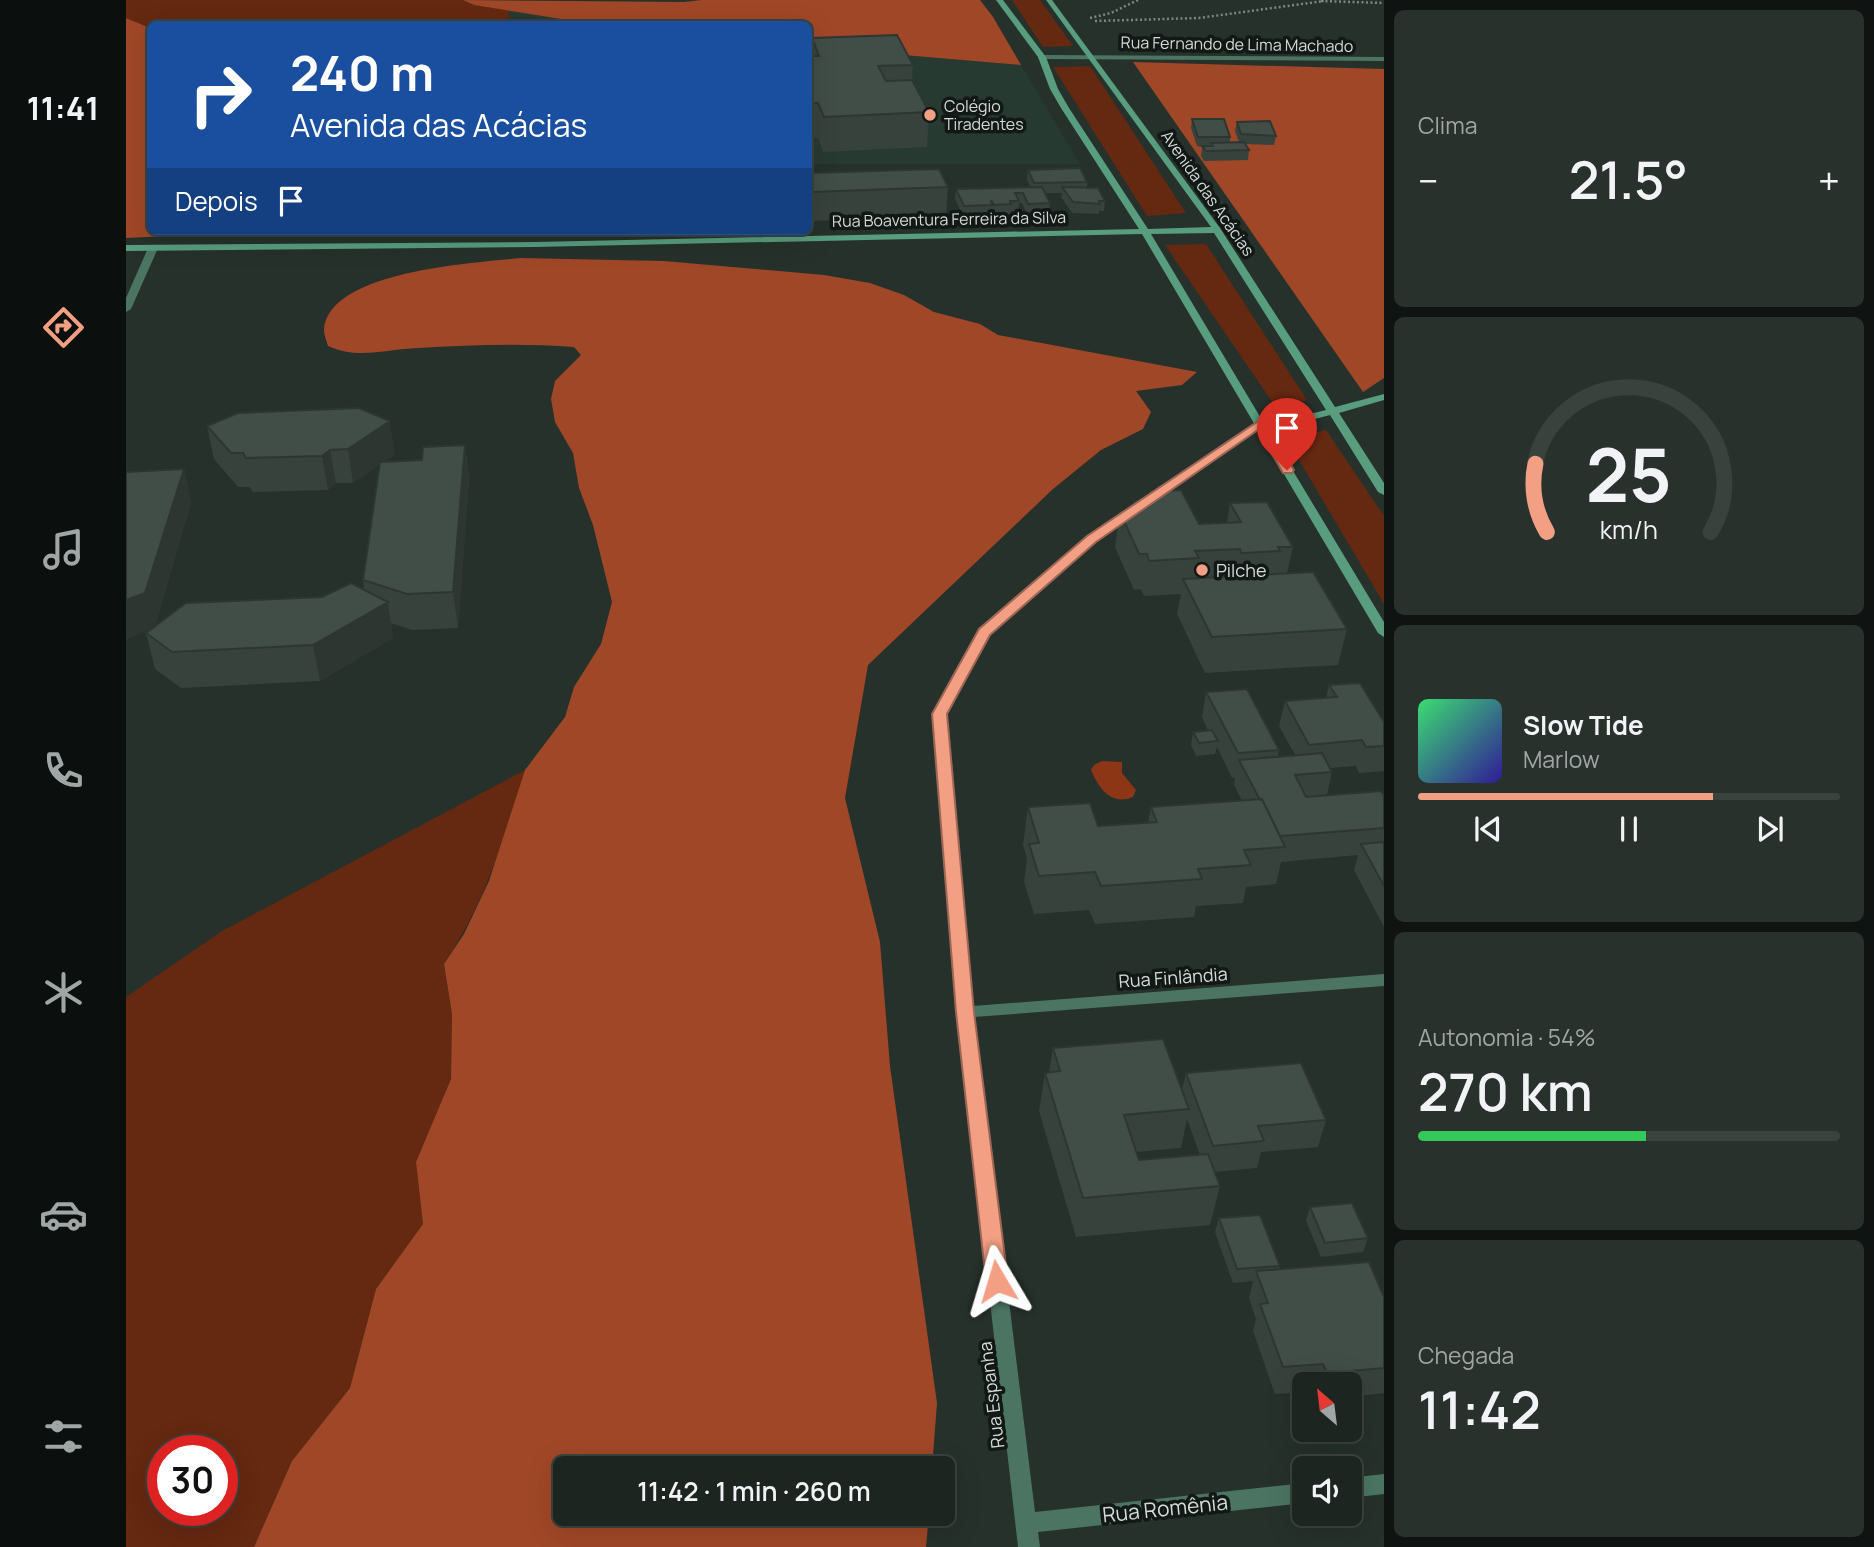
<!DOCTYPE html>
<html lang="pt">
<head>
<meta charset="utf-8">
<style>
	:root { --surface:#1c2520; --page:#29312d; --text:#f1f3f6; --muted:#a0a5a5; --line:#3a423e; --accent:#f39f83 }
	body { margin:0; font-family:Manrope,sans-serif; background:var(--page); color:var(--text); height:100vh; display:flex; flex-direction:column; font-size:26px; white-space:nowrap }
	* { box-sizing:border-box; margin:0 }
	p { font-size:23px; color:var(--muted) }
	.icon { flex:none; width:38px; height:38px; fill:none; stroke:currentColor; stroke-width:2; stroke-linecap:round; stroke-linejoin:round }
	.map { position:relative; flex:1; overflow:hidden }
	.side { display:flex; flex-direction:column; gap:10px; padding:10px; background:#0f1412; width:490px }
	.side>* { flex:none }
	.hud { position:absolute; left:21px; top:21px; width:665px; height:214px; border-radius:10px; box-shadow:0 7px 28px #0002,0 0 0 2px var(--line); background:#1a4fa0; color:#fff; overflow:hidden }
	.needle { width:46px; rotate:332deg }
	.controls { position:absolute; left:1166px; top:1372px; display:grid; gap:14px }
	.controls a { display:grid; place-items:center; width:70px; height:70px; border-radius:10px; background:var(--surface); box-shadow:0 7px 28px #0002,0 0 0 2px var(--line); font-size:35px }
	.speed { position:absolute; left:21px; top:1435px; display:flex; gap:14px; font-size:35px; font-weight:700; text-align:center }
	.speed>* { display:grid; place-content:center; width:91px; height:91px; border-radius:50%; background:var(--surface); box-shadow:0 7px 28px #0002,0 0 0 2px var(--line); line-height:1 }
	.speed .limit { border:10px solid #d22; background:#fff; color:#111 }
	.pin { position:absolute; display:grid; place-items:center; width:60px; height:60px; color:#fff; margin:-72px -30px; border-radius:50% 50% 50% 0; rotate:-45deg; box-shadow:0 0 7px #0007 }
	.pin .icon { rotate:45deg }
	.me { position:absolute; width:77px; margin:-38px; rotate:353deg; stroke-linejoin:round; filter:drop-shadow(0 0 5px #0008) }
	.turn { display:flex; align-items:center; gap:24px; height:147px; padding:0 28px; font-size:32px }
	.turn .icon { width:91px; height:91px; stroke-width:2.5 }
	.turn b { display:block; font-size:49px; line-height:60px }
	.then { display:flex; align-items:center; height:66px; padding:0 28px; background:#0003; gap:14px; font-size:26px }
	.big { font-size:52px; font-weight:600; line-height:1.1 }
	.side .tile { flex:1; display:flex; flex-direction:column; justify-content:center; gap:10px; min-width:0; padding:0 24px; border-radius:10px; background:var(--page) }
	.side .dial { align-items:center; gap:0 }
	.dial svg { height:182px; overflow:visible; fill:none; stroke:var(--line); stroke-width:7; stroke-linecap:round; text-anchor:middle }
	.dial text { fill:var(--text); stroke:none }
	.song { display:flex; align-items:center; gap:21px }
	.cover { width:84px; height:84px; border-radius:10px; background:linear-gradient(135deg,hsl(140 70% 55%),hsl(250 70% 35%)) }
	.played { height:7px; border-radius:4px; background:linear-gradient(90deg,var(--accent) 70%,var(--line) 70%) }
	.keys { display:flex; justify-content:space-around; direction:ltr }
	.heat { display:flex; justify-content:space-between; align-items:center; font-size:38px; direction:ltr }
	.charge { height:10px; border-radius:5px; background:linear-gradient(90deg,#34c759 54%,var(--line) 0) }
	.trip { position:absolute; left:427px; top:1456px; width:402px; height:70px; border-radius:10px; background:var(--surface); box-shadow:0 7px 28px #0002,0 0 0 2px var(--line); font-weight:600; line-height:70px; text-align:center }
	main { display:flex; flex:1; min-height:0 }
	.tab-bar { display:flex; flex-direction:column; width:126px; justify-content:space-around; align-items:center; background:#0b0f0d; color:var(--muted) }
	.tab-bar .icon { width:49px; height:49px }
	.tab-bar .current { color:var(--accent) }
	.tab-bar b { font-size:32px; color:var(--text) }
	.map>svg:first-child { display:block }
</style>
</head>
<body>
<main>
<nav class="tab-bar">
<b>11:41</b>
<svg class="icon current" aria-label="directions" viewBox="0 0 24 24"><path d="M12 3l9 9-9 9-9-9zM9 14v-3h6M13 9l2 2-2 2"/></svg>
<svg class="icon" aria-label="music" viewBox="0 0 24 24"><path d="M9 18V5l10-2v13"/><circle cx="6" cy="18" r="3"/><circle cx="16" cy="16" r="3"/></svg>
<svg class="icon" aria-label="phone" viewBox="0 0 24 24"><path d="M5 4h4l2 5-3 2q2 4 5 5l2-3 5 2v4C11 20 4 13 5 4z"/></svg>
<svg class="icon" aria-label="climate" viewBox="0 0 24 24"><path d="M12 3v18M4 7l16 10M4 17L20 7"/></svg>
<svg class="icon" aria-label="car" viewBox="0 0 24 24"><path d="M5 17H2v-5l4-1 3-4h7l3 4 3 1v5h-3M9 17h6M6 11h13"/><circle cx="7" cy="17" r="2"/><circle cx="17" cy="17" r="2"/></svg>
<svg class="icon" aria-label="filters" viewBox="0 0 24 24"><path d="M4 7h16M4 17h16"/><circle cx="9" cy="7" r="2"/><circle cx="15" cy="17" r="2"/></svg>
</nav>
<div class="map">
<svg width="1258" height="1547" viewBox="0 0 1258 1547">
	<rect width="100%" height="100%" fill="#26312b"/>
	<path fill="#273a31" d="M382,10L466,24H385Z
		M682,47L895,65L954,164H683Z"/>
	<path fill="#652811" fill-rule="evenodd" d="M0,0H337L348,5L382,10L385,24H24V28L0,18Z
		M886,0H914L947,46L917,47Z
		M964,66L1060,213L1021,216L927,67Z
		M1080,244L1181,400L1151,409L1039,245Z
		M1200,430L1258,516V604L1160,438Z
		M399,770C379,839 358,904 318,964L326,1014L325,1079L290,1162L297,1224L250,1289L224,1388L166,1461L128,1547H0V997L96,931ZM37,1451H96V1510H37Z"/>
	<path fill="#a04727" d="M337,0L558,2L576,0H854L867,17L895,65L683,47L682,24H466L348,5Z
		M0,18L24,28V231H152L0,238Z
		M1007,62L1258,69V378L1237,392Z
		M394,258L538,261L698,275L744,283L778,295L808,312L854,324L872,335L1071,372L1056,385L1010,391L1025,412L1017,429L975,450L927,489L742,665L719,798L754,942L764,1066L811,1403L806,1468H439V1514H803L800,1547H128L166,1461L224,1388L250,1289L297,1224L290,1162L325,1079L326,1014L318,964L338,934L363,881L399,770L439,717L448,687L475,644L486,602L467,525L453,488L447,453L429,422L425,399L429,381L455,355L448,347C396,343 344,345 292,348C261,349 232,360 202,346C201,342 198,335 198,330C202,270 351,263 394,258Z"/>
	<path fill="#8d3615" d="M976,761L996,762V773L1010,790L1007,797C986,806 973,789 965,770L968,765Z"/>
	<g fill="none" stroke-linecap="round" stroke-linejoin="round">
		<path stroke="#7d8681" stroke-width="2.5" stroke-dasharray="2 2.5" stroke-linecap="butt" d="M1195,1L1258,3
			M964,18L985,13L1012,0
			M969,21L1073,18L1198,1"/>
		<path fill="#4b7562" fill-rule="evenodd" d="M916,55L1258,57V61L913,59L912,57Z
			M27,245L32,248L5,309L0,312V298L22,248Z
			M1134,420L1138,421V425L969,542L863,635L820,714L847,1006L1258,974V986L848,1017L909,1512L1178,1483V1503L912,1532L914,1547H892L831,1012L806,714L854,630L961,536Z
			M1258,1474V1494L1223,1498V1478Z"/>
		<path fill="#579d7e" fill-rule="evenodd" d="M870,0H877L920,57L932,89L943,108L1022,229L1085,227L920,0H926L1094,228L1209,407L1258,394V400L1213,413L1258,483V495L1252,492L1204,415L1185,420L1140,426L1258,622V637L1252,633L1016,234L409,247L0,251V245L409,242L1013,229L935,108L924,89L912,57ZM1088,233L1200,410L1184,414L1136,420L1025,234Z"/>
	</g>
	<path fill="#38423d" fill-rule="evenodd" d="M686,38L787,65L786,81L803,112L801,147L697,152L692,138H682V56H685Z
		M1066,119L1104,137V143L1113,142L1109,131L1111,122L1150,136L1148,145L1119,144L1123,150L1122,160L1078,161L1075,156L1076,147L1071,146L1065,128Z
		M902,170L961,182V188L979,201L978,211H973V214L946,213L935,197L936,193H919L924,203L923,213L901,214L896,203H893L892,211H885L884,215H867L866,213L865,215L837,216L829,199L830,189L905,187L901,180Z
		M682,173L822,187L820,216L686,221L682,208Z
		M81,426L269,454L258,462L296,460L339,445L343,479L332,628L286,630L265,623L267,638L194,681L55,688L29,669L20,633L23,630L0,639V472L58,469L65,503L29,626L238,590L237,580L254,464L227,483H210L202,490L127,492L123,487H112L88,459Z
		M1025,491L1073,524L1101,523L1104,503L1167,547L1161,573L1221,629L1212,665L1079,673L1051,614L1055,594L1018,596L1015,589L1008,590L989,547L994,512H1006L1008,501H1023Z
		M1203,685L1258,722V771L1233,773L1230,766L1204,768L1206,772L1201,795H1258V927L1228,870L1232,855L1155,862L1150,884L1120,887L1117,903L1070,906L1068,917L969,924L963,910L908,914L898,882L901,858L897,845L902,807L972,826L1022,822L1025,807L1116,801L1108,785L1109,778H1106L1091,747L1089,754L1070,756L1065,745L1067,732L1082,731L1076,717L1080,692L1153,750L1152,757L1169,755L1153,726L1159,701L1200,698Z
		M927,1048L1056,1090L1060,1073L1200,1120L1192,1147L1135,1152L1131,1168L1088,1172L1094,1186L1084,1225L950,1237L913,1111L919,1073L923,1072ZM1061,1119L1074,1155L1013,1160L1010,1152L1055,1148Z
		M1184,1207L1242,1238L1237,1252L1195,1257L1180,1221Z
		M1093,1218L1154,1266L1153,1270L1258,1297V1393L1223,1397V1384H1178V1392L1149,1394L1127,1331L1130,1319L1123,1298L1127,1281L1107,1283L1089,1232Z"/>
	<path fill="#2e3632" d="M264,421L269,454L227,483L222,449Z
		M339,445L343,479L332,628L327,592Z
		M204,450L210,483L202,490L196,456Z
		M58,469L65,503L28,629L0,639V600Z
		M262,602L267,638L194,681L187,645Z"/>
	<path fill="#414d47" stroke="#2e3632" stroke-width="2" d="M771,35L787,65L752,66L760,81L786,80L803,112L698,117L692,103H682V56H693L686,38Z
		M1066,119H1098L1104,137H1072Z
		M1144,121L1150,136L1115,134L1111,122Z
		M1118,142L1123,150L1080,151L1076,146H1087L1085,143Z
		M954,168L961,182L908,183L902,170Z
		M813,169L822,187L687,192L682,177V173Z
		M916,187L924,203L902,204L897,193H889L893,201H884L885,204L868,205L865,200L866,205L838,206L830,189Z
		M936,187L972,188L979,201H973L974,204L947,202Z
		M233,408L264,421L222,449L204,450L196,456L120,458L117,453H105L81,426L112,413Z
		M339,445L327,592L281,594L237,580L254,462L296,460L297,447Z
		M58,469L19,593L0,600V472Z
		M1055,490L1073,524L1115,522L1104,503L1141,502L1167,547H1152L1154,551L1115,553L1114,549L1069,551L1073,558L1023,561L1021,554H1013L994,512H1013L1008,501L1029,500L1025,491Z
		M1187,572L1221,629L1086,637L1057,579Z
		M225,583L262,602L187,645L46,652L20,633L60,603L196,597Z
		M1234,683L1258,722V746L1240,747L1236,740L1183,745L1159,701L1211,697L1203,685Z
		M1121,689L1153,750L1112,753L1080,692Z
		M1086,730L1092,741L1073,743L1067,732Z
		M1196,753L1206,772L1169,775L1180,797L1255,791L1258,795V828L1154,836L1136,799L1134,800L1113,760Z
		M1136,799L1159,847L1118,850L1125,865L1072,869L1076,879L975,886L969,872L913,876L903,844L913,843L902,807L964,803L972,826L1031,822L1025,807Z
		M1258,842V886L1235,844Z
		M1037,1039L1063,1109L998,1115L1013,1160L1082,1154L1094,1186L957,1198L919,1073L934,1071L927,1048Z
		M1175,1063L1200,1120L1132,1126L1138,1141L1087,1146L1060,1073Z
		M1226,1203L1242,1238L1199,1243L1184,1207Z
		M1134,1215L1154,1266L1111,1269L1093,1218Z
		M1243,1262L1258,1297V1368L1201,1373L1197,1364L1157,1367L1134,1304L1142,1303L1130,1271Z"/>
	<path fill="#f39f83" stroke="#9e6755" stroke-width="2" d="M1134,420L1140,423L1168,470L1166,473H1157L1132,430L970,542L864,635L821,714L848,1012L882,1281L878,1287L871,1290L863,1287L860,1281L830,1012L806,714L853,629L961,536Z"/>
	<g fill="#f39f83" stroke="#121815" stroke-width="2.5">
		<circle cx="804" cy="115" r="7"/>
		<circle cx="1076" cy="570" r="7"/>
	</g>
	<g text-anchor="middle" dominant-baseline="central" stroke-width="7" stroke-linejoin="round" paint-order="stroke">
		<g font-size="16" fill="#d4dbd7" stroke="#121815">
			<text transform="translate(1111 44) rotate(1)">Rua Fernando de Lima Machado</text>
			<text transform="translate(1082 193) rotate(55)">Avenida das Acácias</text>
			<text transform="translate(823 219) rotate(-1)">Rua Boaventura Ferreira da Silva</text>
		</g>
		<g font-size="16" fill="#d4dbd7" stroke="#121815" text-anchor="start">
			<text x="818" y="106">Colégio<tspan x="818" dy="18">Tiradentes</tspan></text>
		</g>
		<g font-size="18" fill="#d4dbd7" stroke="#121815" text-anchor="start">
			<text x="1090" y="570">Pilche</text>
		</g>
		<g font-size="18" fill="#d4dbd7" stroke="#121815">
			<text transform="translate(1047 977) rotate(-4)">Rua Finlândia</text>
			<text transform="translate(865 1395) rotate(-97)">Rua Espanha</text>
		</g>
		<g font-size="21" fill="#d4dbd7" stroke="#121815">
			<text transform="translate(1039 1508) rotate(-6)">Rua Romênia</text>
		</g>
	</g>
</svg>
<div class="controls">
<a><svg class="needle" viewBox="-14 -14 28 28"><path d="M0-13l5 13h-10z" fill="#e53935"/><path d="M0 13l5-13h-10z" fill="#a0a5a5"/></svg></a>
<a><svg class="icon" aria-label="sound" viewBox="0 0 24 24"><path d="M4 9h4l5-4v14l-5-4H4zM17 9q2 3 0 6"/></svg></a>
</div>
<div class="speed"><div class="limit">30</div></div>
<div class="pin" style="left:1161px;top:470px;background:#d93025"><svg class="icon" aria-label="arrive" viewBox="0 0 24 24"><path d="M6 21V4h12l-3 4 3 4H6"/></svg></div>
<svg class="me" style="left:871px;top:1281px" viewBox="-20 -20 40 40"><path d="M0-17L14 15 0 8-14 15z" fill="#f39f83" stroke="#fff" stroke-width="4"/></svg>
<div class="trip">11:42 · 1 min · 260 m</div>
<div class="hud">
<div class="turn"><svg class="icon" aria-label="right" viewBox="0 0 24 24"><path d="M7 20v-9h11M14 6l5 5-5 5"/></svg><div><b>240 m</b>Avenida das Acácias</div></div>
<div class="then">Depois<svg class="icon" aria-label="arrive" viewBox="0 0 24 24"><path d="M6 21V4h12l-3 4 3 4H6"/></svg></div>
</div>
</div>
<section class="side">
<div class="tile"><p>Clima</p>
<div class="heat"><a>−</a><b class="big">21.5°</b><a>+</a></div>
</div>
<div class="tile dial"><svg viewBox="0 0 100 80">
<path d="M14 69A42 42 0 1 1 86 69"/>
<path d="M14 69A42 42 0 0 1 9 39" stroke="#f39f83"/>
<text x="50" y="56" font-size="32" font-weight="700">25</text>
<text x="50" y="72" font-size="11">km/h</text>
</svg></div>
<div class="tile">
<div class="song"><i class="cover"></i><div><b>Slow Tide</b><p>Marlow</p></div></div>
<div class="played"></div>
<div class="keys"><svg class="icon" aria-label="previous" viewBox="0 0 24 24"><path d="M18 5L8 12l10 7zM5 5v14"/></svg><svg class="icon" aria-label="pause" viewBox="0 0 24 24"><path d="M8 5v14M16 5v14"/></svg><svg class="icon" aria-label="next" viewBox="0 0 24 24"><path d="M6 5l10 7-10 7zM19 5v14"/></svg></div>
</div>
<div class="tile"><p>Autonomia · 54%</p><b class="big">270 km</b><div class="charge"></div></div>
<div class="tile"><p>Chegada</p><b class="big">11:42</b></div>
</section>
</main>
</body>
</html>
